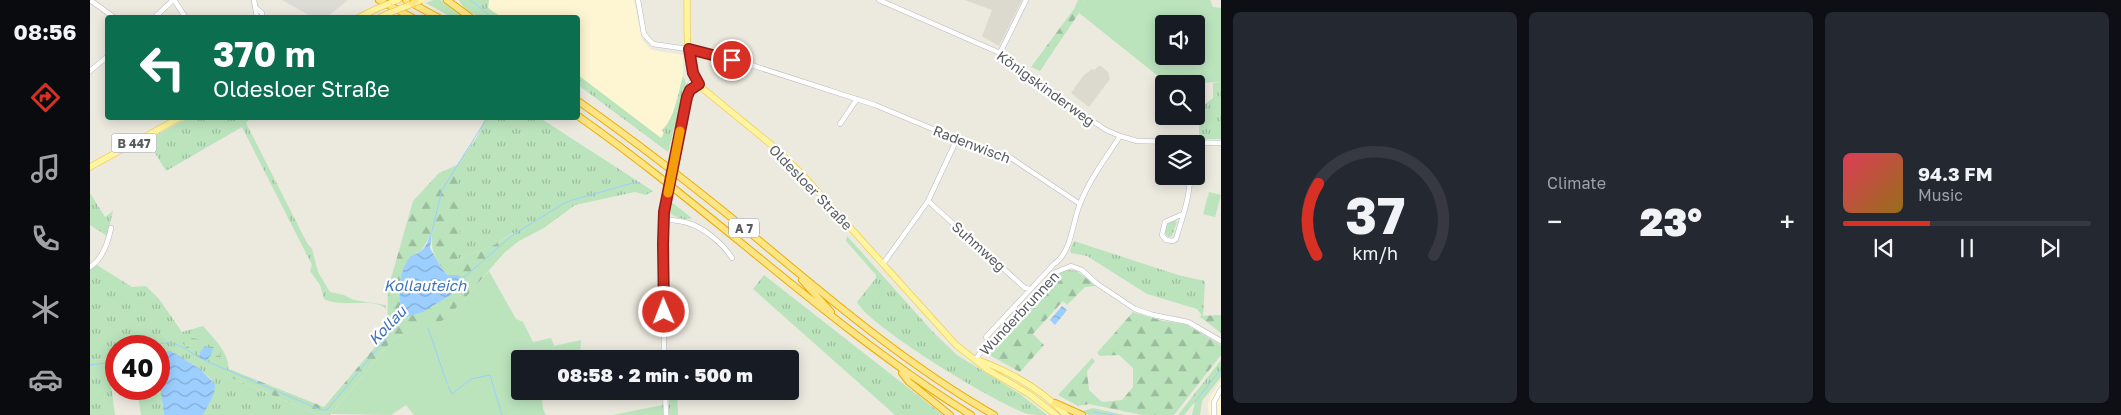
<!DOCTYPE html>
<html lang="en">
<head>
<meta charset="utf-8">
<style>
	:root { --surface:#171b24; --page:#242831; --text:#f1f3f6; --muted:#9ea1a6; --line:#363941; --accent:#d93025 }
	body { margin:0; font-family:"Golos Text",sans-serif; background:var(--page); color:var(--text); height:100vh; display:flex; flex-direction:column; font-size:19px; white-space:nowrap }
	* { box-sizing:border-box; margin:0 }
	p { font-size:16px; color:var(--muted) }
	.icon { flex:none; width:28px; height:28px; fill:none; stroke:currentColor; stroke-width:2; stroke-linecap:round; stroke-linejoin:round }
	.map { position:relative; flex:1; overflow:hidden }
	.side { display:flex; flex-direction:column; gap:12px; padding:12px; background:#0d0f14; width:900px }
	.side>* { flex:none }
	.guide { position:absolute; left:15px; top:15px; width:475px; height:105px; border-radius:5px; box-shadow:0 2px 12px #0003; background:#0b6e4f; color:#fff; overflow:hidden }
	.fabs { position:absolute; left:1065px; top:15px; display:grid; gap:10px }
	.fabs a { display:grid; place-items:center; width:50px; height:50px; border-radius:5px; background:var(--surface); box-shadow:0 2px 12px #0003; font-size:25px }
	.speed { position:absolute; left:15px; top:335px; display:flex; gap:10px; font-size:25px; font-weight:700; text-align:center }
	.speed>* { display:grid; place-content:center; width:65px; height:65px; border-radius:50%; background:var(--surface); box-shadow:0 2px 12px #0003; line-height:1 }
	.speed .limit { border:8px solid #d22; background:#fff; color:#111 }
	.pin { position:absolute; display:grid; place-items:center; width:42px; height:42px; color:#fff; margin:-21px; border:2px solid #fff; border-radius:50%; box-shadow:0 1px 5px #0007 }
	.me { position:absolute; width:55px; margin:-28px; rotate:359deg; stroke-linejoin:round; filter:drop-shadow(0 0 4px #0008) }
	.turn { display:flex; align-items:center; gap:18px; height:105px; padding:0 25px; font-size:22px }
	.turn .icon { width:65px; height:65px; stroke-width:2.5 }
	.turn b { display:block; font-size:35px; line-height:42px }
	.big { font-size:38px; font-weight:800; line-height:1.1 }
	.side .card { flex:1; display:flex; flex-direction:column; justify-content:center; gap:8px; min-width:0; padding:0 18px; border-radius:8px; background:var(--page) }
	.side .dial { align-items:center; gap:0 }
	.dial svg { height:130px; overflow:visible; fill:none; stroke:var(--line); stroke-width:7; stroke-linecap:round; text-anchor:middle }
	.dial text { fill:var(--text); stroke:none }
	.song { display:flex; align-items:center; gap:15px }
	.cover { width:60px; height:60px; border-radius:8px; background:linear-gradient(135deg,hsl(350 70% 55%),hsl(40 70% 35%)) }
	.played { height:5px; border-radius:2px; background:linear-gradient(90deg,var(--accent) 35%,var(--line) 35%) }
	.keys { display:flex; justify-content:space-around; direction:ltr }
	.heat { display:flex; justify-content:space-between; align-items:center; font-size:28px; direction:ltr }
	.side .tiles { flex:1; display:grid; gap:12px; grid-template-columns:repeat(3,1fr) }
	.trip { position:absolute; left:421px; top:350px; width:288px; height:50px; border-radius:5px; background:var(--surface); box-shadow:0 2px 12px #0003; font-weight:800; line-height:50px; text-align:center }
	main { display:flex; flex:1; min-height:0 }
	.dock { display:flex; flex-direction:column; width:90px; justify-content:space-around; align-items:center; background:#090b0e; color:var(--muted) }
	.dock .icon { width:35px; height:35px }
	.dock .selected { color:var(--accent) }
	.dock b { font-size:22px; color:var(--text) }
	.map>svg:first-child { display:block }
</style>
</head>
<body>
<main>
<nav class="dock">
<b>08:56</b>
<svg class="icon selected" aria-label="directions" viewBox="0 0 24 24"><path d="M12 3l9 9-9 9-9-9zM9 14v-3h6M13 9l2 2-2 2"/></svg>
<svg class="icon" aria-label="music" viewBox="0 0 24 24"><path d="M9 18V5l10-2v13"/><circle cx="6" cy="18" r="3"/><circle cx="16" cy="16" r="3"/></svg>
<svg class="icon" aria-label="phone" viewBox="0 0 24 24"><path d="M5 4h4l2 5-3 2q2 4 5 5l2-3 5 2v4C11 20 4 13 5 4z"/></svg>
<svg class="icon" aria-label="climate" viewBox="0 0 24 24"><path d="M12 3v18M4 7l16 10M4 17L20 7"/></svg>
<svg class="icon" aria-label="car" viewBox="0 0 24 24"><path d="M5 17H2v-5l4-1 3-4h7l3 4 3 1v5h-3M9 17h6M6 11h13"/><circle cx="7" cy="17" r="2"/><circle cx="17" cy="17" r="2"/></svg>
</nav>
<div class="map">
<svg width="1131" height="415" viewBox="0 0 1131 415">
	<defs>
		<pattern id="grass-tufts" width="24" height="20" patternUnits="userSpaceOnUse" patternTransform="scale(1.25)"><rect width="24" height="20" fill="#bbe4bd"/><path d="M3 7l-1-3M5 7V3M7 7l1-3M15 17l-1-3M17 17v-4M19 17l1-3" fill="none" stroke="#9bbc9d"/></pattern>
		<pattern id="forest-firs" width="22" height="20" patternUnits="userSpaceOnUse" patternTransform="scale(1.25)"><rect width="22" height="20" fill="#bbe4bd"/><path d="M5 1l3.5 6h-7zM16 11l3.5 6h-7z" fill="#9bbc9d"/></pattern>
		<pattern id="wetland-marsh" width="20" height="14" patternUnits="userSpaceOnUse" patternTransform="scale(1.25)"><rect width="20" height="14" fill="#bbe4bd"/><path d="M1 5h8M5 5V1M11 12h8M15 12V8" fill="none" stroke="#9bbc9d"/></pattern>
		<pattern id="water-waves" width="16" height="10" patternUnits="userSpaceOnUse" patternTransform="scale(1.25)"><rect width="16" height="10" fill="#9ccfff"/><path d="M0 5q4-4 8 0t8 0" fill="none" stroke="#82abd2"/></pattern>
	</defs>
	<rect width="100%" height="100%" fill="#ece9df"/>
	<path fill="#fef6d2" d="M399,0H544L552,40L562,50L593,55V76L583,113L577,126L572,130L575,133L571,138L488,75V18L411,17L398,8Z
		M1131,381V415H1119L1118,404L1120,397Z"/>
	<path fill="#dcdbd4" d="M192,0H258L237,17L224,18Z"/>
	<path fill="#dcd9ce" d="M875,0H932L909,46L892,36L902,10Z
		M1008,66H1011L1018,72L1020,79L999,107L981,93L994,75L1002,69L1005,70Z"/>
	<path fill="url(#grass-tufts)" d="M343,0H351L375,17H361L336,3Z
		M369,0H399L398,8L411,17C395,18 377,17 369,0Z
		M488,75L571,138L574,133L572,130C585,118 588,94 593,76L596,83L578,152L488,85Z
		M1131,82V139H1109V122H1100V116H1106V111L1123,98V83Z
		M98,118H160L156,123L217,243L222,249L228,272L240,292L254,295L264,300L296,305V309C282,296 253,309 234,299L230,285L220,271L222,265L152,127L76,171L57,140Z
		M395,118H450L563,191L556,195L545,192L485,205L454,228L429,241L423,233L404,245L369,259L367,256V165L387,137Z
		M0,193L15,217L23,211L17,236L0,225Z
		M580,201L602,218C595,221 584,217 579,212Z
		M1084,220L1087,222L1082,236L1079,237L1075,234L1077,223Z
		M757,236L843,332L867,355L930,394L957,415C951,415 944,415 938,414C910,406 778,326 767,302L786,278V275L756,241Z
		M984,241L1088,275L1115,281L1113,317L1107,309L1057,294L997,256L981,253L980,250Z
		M7,265L42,287L56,286L69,299L92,332L113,326C125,340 144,357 137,376L229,415H113L123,394V381L110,369L81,351L75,353L69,359V346H26V359L0,360V270Z
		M674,275L853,415H805L663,289Z
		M1131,360V377L1112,401L1110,415H1102L1105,402L1094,415H1088Z
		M0,368L19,369L25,415H0Z
		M69,378L74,415H51L47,389H69Z
		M579,391H587L588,415H579Z
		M573,405V415H522Z
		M1003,408L1034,415H999L990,412Z"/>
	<path fill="url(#forest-firs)" fill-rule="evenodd" d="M988,0H995L989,13L950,71L941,67L984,9Z
		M367,165L372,211L367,256L369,259L404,245L424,233L429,241L414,253L356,320L304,338L240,415H229L137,376L139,369L234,407L297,333L298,289L323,201L349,173ZM342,233C340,250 346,262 358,275H369L309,289L323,255L331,251Z
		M976,270L987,271L1006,286L995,287L977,305L973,301L943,334L954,345L930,372L896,353L945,302L958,284L969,274Z
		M1043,312L1073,321L1095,324L1131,345V355L1084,415H1052L999,404L988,406L968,395L1002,358L1005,361L997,371L999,390L1012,402L1032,400L1043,387V368L1029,355L1010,356L1007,353Z
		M1131,315V333L1109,316Z
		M26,359V368L19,371L0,369V360Z"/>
	<path fill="url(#wetland-marsh)" d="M97,337L108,339L131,351V356L124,365L116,361L121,355L110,352V358C102,353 94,349 92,340Z"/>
	<path fill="#bbe4bd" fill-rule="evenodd" d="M995,0H1120L1123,7L1131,8V82L1078,84L989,13ZM1074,24H1106V56H1074Z
		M1119,192L1131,195L1125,217L1113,214Z
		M399,271L426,319L433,322L443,342L461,338L464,346L491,340L490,355L478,359H430V391H451L453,409L456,415H324L316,405L301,415L241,414L304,338L356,319Z"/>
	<path fill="url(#water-waves)" d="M342,231L340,248L352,269L358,275H369L370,277L364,293L333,312L313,318C308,300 307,273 320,257C324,254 327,254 331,251C337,247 339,237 342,231Z
		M972,306L977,310L965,325L960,320Z
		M115,346L123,349L121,355L116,361L110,358V352Z
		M81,351L110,369L125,384L124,394L113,415H74L69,378V359L75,352Z"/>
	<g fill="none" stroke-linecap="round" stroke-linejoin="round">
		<path stroke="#9ccfff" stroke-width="1" d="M381,0L402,18
			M342,231L352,190L397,118
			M369,278L376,276L421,236L476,202L546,182
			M338,328L357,383
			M65,346C83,337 95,349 110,358
			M114,360L231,410H237L313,318
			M0,365L26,362
			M358,386L362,394L381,379L400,375L412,415
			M1105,402L1131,369
			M1004,412L1024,415"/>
		<defs>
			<path id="minor" d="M0,0L25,18
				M84,0L96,18
				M164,0L167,18
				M548,0L554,34L563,44L604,50L655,63L785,105L862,137L918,156L990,204
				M789,0L910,53L995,116L1016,130L1030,136L1047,141L1131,143
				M166,8L172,13V18
				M64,18L83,0
				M910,53L936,0
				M0,71L18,56
				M599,94L609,84
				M750,124L767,99
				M585,156L598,87L605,78
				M838,201L935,288L940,289
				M1093,214L1075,222L1072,235L1076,240L1083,241L1086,239C1092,218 1100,198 1100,176
				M574,219C582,220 591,221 598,223C615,228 633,244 642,258
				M793,264L838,201L867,139
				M0,267C13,259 18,243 21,228
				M896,337L964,264C982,252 982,223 990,204C999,180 1016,158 1030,136
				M574,359L573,244L577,200
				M886,359L892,350L947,295L966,272L981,266L992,270L1006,283L1045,309L1063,315L1098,322L1131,341
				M575,391L576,415
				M1124,415V402L1131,389"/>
			<path id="major" d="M597,0C598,27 593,66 612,88L684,147L711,173L866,345L898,370L939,394L966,415
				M298,4L308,0
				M268,18L286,9
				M289,18L297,14
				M0,167L89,118
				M888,360C921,372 951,389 976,415"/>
			<path id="highway" d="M289,0L323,18
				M316,0L349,18
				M357,0L381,18
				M488,101C546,142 603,186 659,232C737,297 815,364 904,415
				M488,116C623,211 741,328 881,415
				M712,280L741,312
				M812,373L819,382L860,415
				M965,403L992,415"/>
		</defs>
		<use href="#minor" stroke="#b7b9bf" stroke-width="5.5"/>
		<use href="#major" stroke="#f1cd52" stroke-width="7"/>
		<use href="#highway" stroke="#ebad00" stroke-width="8"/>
		<use href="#minor" stroke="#fff" stroke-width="4.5"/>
		<use href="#major" stroke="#fff5a1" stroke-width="5.5"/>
		<use href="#highway" stroke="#fde585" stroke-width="6"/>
		<defs>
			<path id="minor-bridge" d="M577,200L585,156"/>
			<path id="major-bridge" d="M286,9L298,4
				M297,14L332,0"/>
			<path id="highway-bridge" d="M322,4L326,0"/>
		</defs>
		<use href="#minor-bridge" stroke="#b7b9bf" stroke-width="5.5" stroke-linecap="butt"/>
		<use href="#major-bridge" stroke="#f1cd52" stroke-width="7" stroke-linecap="butt"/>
		<use href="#highway-bridge" stroke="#ebad00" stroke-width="8" stroke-linecap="butt"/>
		<use href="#minor-bridge" stroke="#fff" stroke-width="4.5"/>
		<use href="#major-bridge" stroke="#fff5a1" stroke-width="5.5"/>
		<use href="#highway-bridge" stroke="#fde585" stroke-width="6"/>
	</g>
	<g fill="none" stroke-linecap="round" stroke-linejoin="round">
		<defs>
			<path id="route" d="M574,312L573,244L574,212L597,97L600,90L609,84L603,73L599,49L642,60"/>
		</defs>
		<use href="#route" stroke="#8d1f18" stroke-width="12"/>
		<use href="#route" stroke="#d93025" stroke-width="9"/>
		<path stroke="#f59e0b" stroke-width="9" d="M578,193L590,131"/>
	</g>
	<g text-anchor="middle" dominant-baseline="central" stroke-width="4.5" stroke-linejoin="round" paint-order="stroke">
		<g fill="#fff" stroke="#8a8c90" stroke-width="1">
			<rect x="21.5" y="133.5" width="45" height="19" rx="4"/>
			<rect x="639" y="218.5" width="30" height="19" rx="4"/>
		</g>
		<g font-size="12" font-weight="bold" fill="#585b61">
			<text x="44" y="143">B 447</text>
			<text x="654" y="228">A 7</text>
		</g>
		<g font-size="14" fill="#585b61" stroke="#fff">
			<text transform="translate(956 88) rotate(36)">Königskinderweg</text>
			<text transform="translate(882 144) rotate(21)">Radenwisch</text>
			<text transform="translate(721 187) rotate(46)">Oldesloer Straße</text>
			<text transform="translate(889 246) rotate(42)">Suhmweg</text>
			<text transform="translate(929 313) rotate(-47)">Wunderbrunnen</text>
		</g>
		<g font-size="15" font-style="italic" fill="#3d73b9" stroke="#fff">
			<text x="335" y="285">Kollauteich</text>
			<text transform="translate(297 325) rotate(-46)">Kollau</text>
		</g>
	</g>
</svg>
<div class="fabs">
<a><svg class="icon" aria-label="sound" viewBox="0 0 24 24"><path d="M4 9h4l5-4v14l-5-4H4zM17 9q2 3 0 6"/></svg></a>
<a><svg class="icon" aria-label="search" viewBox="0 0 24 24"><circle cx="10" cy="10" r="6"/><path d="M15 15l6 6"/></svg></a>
<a><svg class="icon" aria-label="layers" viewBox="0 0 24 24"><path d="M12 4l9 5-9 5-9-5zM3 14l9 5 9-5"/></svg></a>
</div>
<div class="speed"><div class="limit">40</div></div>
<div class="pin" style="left:642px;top:60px;background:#d93025"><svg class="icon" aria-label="arrive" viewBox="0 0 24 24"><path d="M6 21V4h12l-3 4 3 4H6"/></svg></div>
<svg class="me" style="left:574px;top:312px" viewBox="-20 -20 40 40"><circle r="17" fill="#d93025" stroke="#fff" stroke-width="3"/><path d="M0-11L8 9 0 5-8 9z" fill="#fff"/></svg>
<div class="trip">08:58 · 2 min · 500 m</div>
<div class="guide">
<div class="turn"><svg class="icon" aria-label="left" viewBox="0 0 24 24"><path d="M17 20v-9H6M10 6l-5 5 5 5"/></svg><div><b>370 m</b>Oldesloer Straße</div></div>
</div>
</div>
<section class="side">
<div class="tiles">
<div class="card dial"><svg viewBox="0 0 100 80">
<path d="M14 69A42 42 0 1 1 86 69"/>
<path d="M14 69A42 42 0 0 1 15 25" stroke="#d93025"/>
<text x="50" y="56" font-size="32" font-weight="700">37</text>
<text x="50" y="72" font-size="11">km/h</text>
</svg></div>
<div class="card"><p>Climate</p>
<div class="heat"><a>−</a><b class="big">23°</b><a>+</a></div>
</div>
<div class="card">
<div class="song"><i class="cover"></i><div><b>94.3 FM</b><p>Music</p></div></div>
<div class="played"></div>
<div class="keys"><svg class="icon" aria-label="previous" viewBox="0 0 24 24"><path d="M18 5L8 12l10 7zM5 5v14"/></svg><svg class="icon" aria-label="pause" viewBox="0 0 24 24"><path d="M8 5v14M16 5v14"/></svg><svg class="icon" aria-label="next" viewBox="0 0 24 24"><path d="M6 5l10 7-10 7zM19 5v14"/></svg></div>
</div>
</div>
</section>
</main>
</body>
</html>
